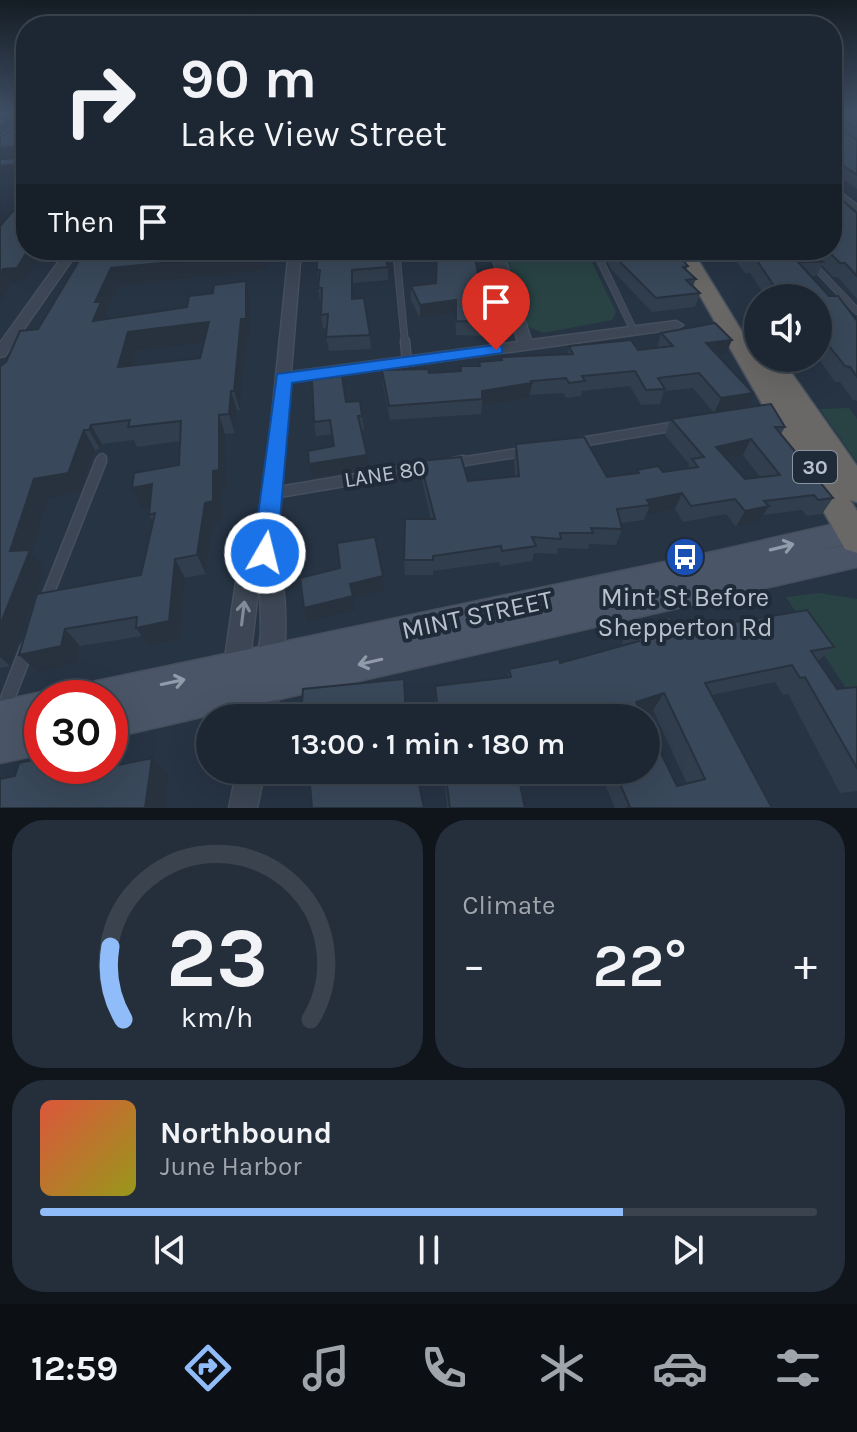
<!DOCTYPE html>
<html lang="en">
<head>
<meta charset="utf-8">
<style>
	:root { --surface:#1d2733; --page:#252f3b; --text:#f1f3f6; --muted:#a0a5ac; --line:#3b444e; --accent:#91bcfa }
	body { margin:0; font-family:Karla,sans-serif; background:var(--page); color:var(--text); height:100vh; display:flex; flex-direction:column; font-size:30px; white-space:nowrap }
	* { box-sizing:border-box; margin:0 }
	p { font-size:26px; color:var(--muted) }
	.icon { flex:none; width:44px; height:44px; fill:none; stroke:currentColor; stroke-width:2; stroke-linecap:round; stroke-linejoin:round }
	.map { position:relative; height:808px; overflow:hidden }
	.drawer { display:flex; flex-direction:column; gap:12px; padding:12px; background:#10151c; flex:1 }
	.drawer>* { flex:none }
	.top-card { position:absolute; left:16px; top:16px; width:826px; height:244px; border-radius:32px; box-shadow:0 8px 32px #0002,0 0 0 2px var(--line); background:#1d2733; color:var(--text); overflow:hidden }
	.tools { position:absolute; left:744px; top:284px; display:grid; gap:16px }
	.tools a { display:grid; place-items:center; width:88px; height:88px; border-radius:50%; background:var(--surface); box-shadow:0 8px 32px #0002,0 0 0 2px var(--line); font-size:40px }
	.speed { position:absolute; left:24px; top:680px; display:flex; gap:16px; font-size:40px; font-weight:700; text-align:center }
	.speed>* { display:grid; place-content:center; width:104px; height:104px; border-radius:50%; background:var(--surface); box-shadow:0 8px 32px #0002,0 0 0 2px var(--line); line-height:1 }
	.speed .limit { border:12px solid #d22; background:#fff; color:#111 }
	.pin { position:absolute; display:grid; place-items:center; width:68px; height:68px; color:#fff; margin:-82px -34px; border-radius:50% 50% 50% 0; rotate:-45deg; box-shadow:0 0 8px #0007 }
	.pin .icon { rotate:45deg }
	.me { position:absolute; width:88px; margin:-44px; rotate:8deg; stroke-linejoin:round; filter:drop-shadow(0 0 6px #0008) }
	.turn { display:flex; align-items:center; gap:28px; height:168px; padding:0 32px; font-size:36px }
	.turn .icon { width:104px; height:104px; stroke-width:2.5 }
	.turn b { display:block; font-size:56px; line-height:68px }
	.then { display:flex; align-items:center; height:76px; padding:0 32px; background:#0003; gap:16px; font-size:30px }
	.big { font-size:60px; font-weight:600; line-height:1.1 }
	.drawer .card { flex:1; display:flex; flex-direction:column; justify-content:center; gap:12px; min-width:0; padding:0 28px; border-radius:32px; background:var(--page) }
	.drawer .dial { align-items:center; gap:0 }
	.dial svg { height:208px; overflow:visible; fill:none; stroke:var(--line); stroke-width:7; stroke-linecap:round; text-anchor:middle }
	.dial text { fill:var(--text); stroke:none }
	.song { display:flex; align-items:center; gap:24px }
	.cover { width:96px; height:96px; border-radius:12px; background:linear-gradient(135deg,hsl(10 70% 55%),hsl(60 70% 35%)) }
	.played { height:8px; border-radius:4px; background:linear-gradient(90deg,var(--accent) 75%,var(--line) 75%) }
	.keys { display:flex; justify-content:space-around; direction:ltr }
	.heat { display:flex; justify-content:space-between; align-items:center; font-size:44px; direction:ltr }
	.drawer .tiles { flex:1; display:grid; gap:12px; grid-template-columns:1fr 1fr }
	.card:last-child { grid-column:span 2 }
	.trip { position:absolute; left:196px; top:704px; width:464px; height:80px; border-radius:40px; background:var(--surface); box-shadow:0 8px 32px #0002,0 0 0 2px var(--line); font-weight:600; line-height:80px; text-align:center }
	.tabs { display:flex; height:128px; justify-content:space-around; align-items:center; background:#0c1014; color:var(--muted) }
	.tabs .icon { width:56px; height:56px }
	.tabs .active { color:var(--accent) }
	.tabs b { font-size:36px; color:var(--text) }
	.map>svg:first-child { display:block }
</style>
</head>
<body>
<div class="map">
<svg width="857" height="808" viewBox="0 0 857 808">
	<rect width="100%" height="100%" fill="#273444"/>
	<path fill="#294345" d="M502,250H586L616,312L612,320L543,333L525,325Z
		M849,408L857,419V462L820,409Z
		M819,593L857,599V705L786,597Z"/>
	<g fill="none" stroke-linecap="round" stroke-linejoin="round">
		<defs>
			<path id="service-far3" d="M396,250L405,343
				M595,250L634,331
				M799,250L857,311"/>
			<path id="service-far2" d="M405,341L407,362
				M575,443L676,426
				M100,463L102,458
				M453,463L523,452"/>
			<path id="service-far1" d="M453,463L463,461
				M273,493L428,467
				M45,602L101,461"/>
			<path id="service" d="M0,718L27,648"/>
			<path id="minor" d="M832,123H857V127H832Z
				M832,186L857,205V213L832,194Z
				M67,250H79L5,356L0,357V343Z
				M289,250H301L291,372L518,342L490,250H502L531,340L676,321L683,325L676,329L291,382L275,553C293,604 284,666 275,718H249L261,634L260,575L246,693L248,718H222L220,693L237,575L255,550L264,493Z
				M237,770H265L257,808H229Z"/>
			<path id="tertiary" d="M26,118V126L0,145V137Z"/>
			<path id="secondary" d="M857,519V541L823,550L857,543V567L110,738V698H80L85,686L97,681L712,552Z
				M42,692L55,698H42V754L0,763V701Z"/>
			<path id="trunk" d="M674,250H692L758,358H781L857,466V502L850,500L857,511V553L845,549Z"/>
		</defs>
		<use href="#service-far3" stroke="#454f5d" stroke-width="8"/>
		<use href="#service-far2" stroke="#454f5d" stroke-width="11"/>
		<use href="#service-far1" stroke="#454f5d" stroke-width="13"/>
		<use href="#service" stroke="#454f5d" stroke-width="16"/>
		<use href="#minor" stroke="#454f5d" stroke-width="3"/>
		<use href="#tertiary" stroke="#454f5d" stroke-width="3"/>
		<use href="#secondary" stroke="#454f5d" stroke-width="3"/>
		<use href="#trunk" stroke="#46515e" stroke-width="3"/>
		<use href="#service-far3" stroke="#3c4654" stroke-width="6"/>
		<use href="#service-far2" stroke="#3c4654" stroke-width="8"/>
		<use href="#service-far1" stroke="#3c4654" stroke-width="10"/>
		<use href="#service" stroke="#3c4654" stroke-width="13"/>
		<use href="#minor" fill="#3c4654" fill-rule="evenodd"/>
		<use href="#tertiary" fill="#3c4654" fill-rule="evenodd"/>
		<use href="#secondary" fill="#4a5567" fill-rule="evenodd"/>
		<use href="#trunk" fill="#6a6866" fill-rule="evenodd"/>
		<path stroke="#5e6a7b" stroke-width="2" stroke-dasharray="4 4" stroke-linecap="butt" d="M0,123L15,113"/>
	</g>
	<path fill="#313e4d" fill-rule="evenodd" d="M832,113H857V189L832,171ZM833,121H857H845L841,130L833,125Z
		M857,213V299L838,277H833L822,265L816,276H811L829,296L857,321V401L853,400L840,382H835L818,358V298H762L764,295L750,273H745L728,250H832Z
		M317,250H354V252L388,267V280L353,283V299L370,335L371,349L329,351L326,337L327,328L323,329L321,315V302H320L318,288Z
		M406,250H474L476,263L488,322L487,336L456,335L455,313L420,318L411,300V286L436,283L437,255H407Z
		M603,250H674L688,266L686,270L696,279L693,286L700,293L695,307L652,312L611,269Z
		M80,259L266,270L118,286L106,313L109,319L187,307L213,293L246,281L250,299L251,337L246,338L240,410H237L235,433L225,434L227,490L221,491V521L213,522L206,574L185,578L180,639L149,646L142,636L80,646L77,663L38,672L19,655L141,575L153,522L149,515V506L142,508L179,465L180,441L137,447L134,440L102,444L100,449L95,450L80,492L48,499L32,553L45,569L10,666L0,668V366L38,329ZM204,342L200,358L132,365L136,351Z
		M661,333L726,354L717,355L746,408L785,427L781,434L833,498L822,514L807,516L802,510L763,515L759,521L736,527L726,514L683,522L675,509L646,515L644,520L620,523L622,529L616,545L589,544L588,549L558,548L557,554L534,553L532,561L500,566L499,562L433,571V575H405L404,560L431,519L421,476L420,461L468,481L515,476L514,460L516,444L607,477L636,474L637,470L663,472L688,468L689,464L665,435L671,419L714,413L693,388L664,391L660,404L641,405L630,386L582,391L581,396L566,398L563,393L530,395L529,398L482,405L481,414L390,420L383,385L382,370L429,373L460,371L479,366V362L501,360V357L568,354L569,346L638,350L657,348ZM743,455L760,477L745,479L727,459Z
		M360,401L364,430H361L369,469L312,478L334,446L333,434L316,436L314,422L346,402Z
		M631,625L678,632L834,647L818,661L837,689L857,687V791L840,793L788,694L783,695L775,682L712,695L772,808H615L599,770H646L677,786L687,784L653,710L641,713L643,718H436L435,703V686L507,678L509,669L560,663L623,645L622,643Z
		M443,770H517L525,808H447Z"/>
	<path fill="#28323f" d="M21,146L26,157L0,159V148Z
		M26,163V175L0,178V166Z
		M28,250H48L43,259L38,260L24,282L11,283L1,302L0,303V275L3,269Z
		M265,250L266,270L118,286L106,313L109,320L93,321L95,302L111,268Z
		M246,281L250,299L251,337L246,338L240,410L234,391Z
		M456,300L455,313L420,318V305Z
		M209,322L215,341L136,351L127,386L118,367L128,332Z
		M732,340L726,354L700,358L706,343Z
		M532,383L529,398L482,405V391Z
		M231,391L237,410L235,433L229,414Z
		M753,393L746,408L714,413L721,398Z
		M219,415L225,434L227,490L221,491V521L213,522L206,574L197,555L205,503L213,471Z
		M91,425L102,444L100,449L89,430Z
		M84,430L95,450L80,492L48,499L32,553L45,569L10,666L0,657V625L10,551L34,479Z
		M751,439L743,455L709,463L716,447Z
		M367,455L369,469L312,478L309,464Z
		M152,484L161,504L142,508L132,488Z
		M682,493L675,509L646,515L650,505L647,500Z
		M769,506L759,521L736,527L745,511Z
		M175,559L185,578L180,639L149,646L136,628Z
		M383,576L384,590L353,598L355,610L308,622L304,608L350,584Z
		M65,629L80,646L77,663L38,672L19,655Z
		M664,693L653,710L626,718L636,702Z
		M152,758L168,774L164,808H145Z
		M63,766H83L87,769L82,792L61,777Z"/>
	<path fill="#39485a" stroke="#28323f" stroke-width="2" fill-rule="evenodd" d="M832,113H833V125L857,140V175L832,158Z
		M845,121H857V129Z
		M26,125V163L0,166V159L21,158L24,149L21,146L0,148V138L15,127H24Z
		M832,191L857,213V276L845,263H840L827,250H832Z
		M26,210V250H28L17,268L3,269L0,275V226L13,211Z
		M90,250H262V253L111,268L95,302H101L93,321L187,307L189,296L213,293L214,285L246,281V319H241L234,391H231L229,414L219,415V470L213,471V501L205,503L197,555L175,559L169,621L136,628L137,617L65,629L61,646L19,655L37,594L141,575L155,513L149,515L152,484L132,488L134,473L179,465L181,421L128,427L130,420L91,425L89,430H84L68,473L34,479L10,551L30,550L0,625V366L6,362L20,331L38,329L80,259H86ZM209,322L200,358L118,367L128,332Z
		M317,250H352V253L382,250L388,267L352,270V299L364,298L370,335L326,337L328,314L321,315L322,288H318L320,270H317Z
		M437,250H474L476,263L488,322L456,321V300L420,305L411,286L436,283Z
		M611,250H674L688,266L683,267L696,279L686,280L700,293L656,298L614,256Z
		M744,250H810L823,262H798L829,296H838L857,321V377L850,367L845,366L818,332V298H769L765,292H778L756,259H750Z
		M715,323L732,340L706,343L753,393L721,398L699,373L658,378L665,389L646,390L635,371L582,376L585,381L569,383L566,378L531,381L532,383L482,391V399L389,406L382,370L428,369L429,373L461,371V366H480L479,362L502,360L501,357L573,354L569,346L631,340L638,350L673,346L661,333Z
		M342,376L346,402L360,401L362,416H358L367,455L309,464L308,451L334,446L330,420L314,422L312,380Z
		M771,404L785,427H775L833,498L818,500L814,495L764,501L769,506L745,511L735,499L691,506L682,493L647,500L650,505L617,509L622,529L591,528L593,533H560L561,539L532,537L536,546L502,551L501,546L433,556V560H404L405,519H435L420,461L461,457L468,481L519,476L516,444L584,437L607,477L639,473L637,470L658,466L663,472L698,467L692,459L704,457L671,419ZM751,439L780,475L745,479L716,447Z
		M375,537L383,576L350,584L353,596L304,608L300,578L340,568L337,543Z
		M807,610L834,647L811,651L837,689L857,687V768L805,677L800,678L792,665L705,683L772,808H626L630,807L614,770H646V723L677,786L705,779L664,693L636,702L643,718H592L590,714L571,718H439L435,686L511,677L509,669L559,659L560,663L639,641L631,625L670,617L678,632Z
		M404,679L406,718H301L303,689Z
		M42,758V766H63L61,777L152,758L145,808H0V779L15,776L19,763Z
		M321,770H416L424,808H312L309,773Z
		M445,770H517L525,808H450Z"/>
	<defs><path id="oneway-shaft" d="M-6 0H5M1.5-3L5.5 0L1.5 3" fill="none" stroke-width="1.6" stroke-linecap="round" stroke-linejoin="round" transform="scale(2)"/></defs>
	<g stroke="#929ba9">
		<use href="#oneway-shaft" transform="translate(782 547) rotate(-14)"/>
		<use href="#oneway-shaft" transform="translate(370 662) rotate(167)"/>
		<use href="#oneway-shaft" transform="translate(173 682) rotate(-12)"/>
	</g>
	<use stroke="#818a97" href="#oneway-shaft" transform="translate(243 613) rotate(-83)"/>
	<linearGradient id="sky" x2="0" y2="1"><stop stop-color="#151d25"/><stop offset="0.5" stop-color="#415067"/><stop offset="1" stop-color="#415067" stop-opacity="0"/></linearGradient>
	<rect width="857" height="226" fill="url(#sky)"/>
	<path fill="#1a73e8" stroke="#114b97" stroke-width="2" d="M496,345L502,347V353L292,383L277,553L273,560L265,563L257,560L253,553L277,374Z"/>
	<defs>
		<symbol id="bus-disc" viewBox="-11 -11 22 22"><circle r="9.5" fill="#1a4fb4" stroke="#202b39"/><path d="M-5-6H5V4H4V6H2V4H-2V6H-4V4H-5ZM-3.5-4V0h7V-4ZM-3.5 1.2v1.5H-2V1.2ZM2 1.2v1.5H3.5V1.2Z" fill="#fff"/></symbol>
	</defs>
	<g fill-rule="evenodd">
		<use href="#bus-disc" x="663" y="535" width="44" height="44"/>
	</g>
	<g text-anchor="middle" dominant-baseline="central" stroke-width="8" stroke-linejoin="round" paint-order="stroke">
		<rect fill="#202b39" stroke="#8b94a1" stroke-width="2" x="793" y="451" width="44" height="32" rx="6"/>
		<g font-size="20" font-weight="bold" fill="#b9c1cd">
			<text x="815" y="467">30</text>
		</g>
		<g font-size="22" fill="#b9c1cd" stroke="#202b39">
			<text transform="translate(385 474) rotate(-9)">LANE 80</text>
		</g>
		<g font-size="26" fill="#b9c1cd" stroke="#202b39">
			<text x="685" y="597">Mint St Before<tspan x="685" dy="30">Shepperton Rd</tspan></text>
		</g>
		<g font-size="26" fill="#b9c1cd" stroke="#202b39">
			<text transform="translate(477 615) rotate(-12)">MINT STREET</text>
		</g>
	</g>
</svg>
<div class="tools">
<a><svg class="icon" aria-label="sound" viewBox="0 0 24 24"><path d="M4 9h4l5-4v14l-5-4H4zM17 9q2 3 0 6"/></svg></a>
</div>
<div class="speed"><div class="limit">30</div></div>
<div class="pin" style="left:496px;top:350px;background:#d93025"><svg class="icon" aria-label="arrive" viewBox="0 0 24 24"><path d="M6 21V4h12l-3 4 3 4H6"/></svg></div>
<svg class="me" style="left:265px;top:553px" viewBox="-20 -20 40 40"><circle r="17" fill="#1a73e8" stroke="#fff" stroke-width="3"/><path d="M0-11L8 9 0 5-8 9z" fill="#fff"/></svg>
<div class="trip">13:00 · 1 min · 180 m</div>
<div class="top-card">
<div class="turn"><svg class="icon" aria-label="right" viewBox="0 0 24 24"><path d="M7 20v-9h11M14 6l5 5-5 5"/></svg><div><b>90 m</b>Lake View Street</div></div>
<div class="then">Then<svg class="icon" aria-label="arrive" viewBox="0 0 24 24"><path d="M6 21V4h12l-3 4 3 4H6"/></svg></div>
</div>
</div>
<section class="drawer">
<div class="tiles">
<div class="card dial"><svg viewBox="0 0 100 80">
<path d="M14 69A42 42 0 1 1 86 69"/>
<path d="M14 69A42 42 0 0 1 9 41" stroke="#91bcfa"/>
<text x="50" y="56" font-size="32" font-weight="700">23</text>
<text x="50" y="72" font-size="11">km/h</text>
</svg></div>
<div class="card"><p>Climate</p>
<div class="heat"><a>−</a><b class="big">22°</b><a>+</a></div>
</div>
<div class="card">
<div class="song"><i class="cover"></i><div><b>Northbound</b><p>June Harbor</p></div></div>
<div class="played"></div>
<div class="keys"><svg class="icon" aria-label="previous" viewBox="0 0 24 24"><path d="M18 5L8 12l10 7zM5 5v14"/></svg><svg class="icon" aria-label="pause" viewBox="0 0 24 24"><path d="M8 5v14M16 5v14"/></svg><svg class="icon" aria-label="next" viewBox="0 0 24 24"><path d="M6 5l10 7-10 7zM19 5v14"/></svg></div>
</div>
</div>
</section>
<nav class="tabs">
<b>12:59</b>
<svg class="icon active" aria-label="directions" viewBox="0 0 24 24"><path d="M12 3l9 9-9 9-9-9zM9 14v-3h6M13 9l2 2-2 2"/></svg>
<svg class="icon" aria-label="music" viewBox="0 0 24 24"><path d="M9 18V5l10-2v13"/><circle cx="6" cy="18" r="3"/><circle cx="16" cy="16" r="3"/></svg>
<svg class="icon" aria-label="phone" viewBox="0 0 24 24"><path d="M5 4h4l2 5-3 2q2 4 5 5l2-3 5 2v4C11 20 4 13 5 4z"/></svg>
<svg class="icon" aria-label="climate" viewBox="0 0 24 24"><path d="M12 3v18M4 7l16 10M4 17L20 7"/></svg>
<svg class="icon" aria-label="car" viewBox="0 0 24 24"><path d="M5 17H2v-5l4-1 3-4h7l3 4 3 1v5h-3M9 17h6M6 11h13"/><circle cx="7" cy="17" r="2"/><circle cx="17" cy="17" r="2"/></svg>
<svg class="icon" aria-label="filters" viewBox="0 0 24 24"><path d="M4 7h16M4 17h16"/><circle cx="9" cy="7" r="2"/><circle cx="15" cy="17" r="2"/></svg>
</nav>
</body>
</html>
